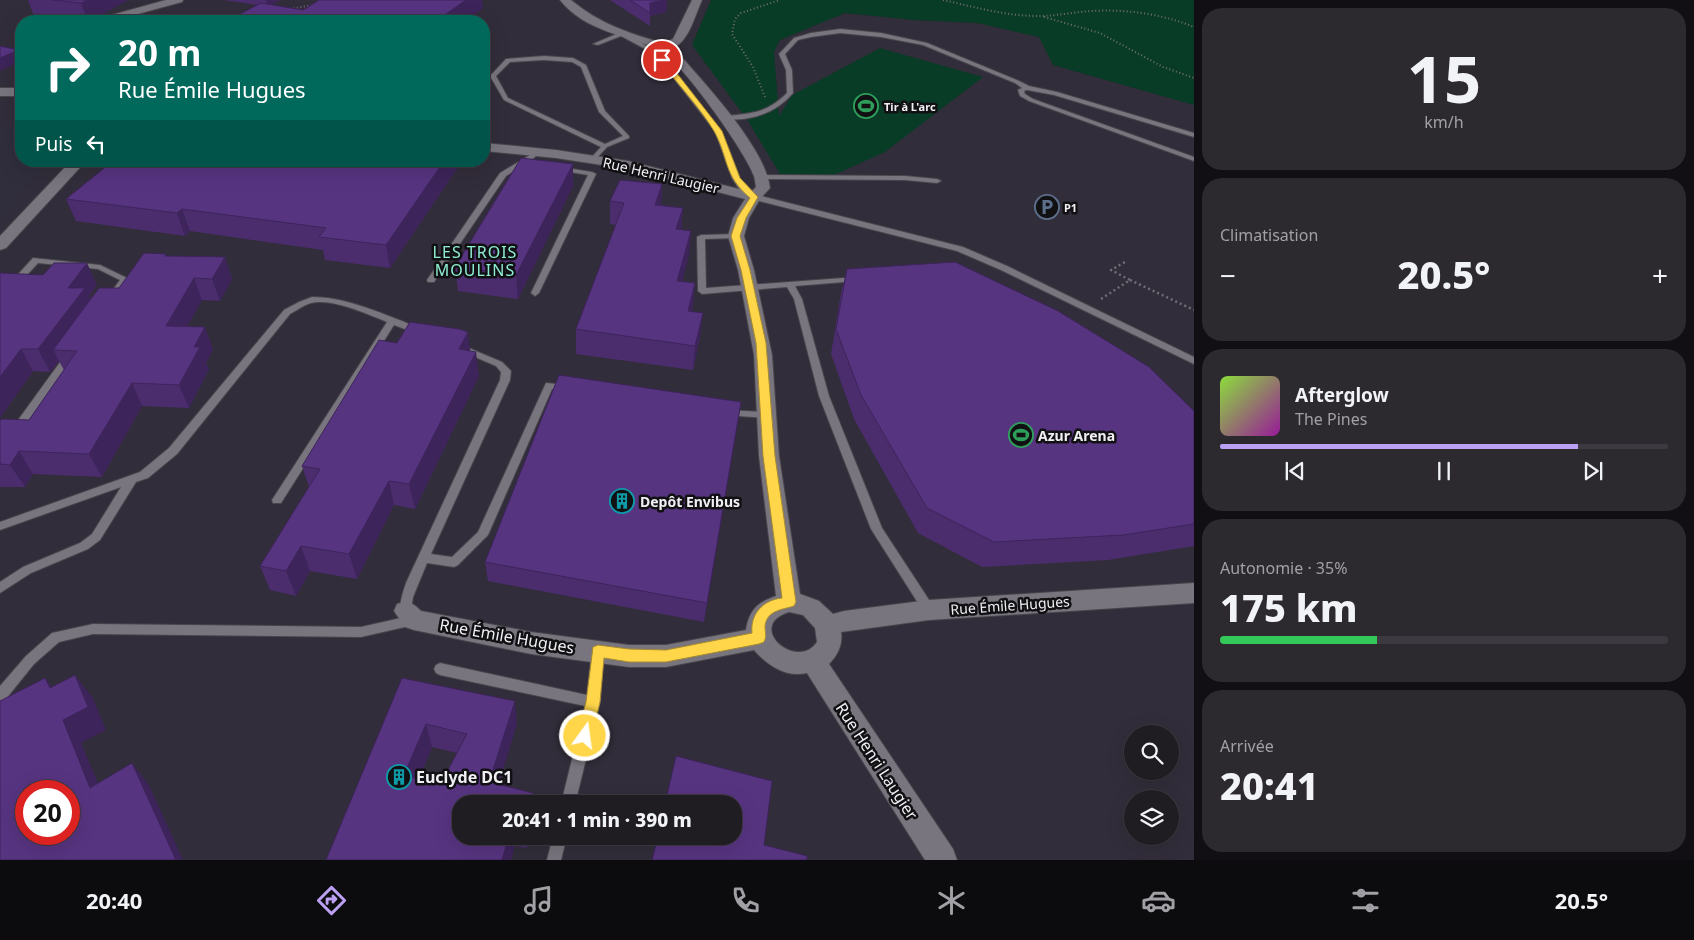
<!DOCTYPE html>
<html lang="fr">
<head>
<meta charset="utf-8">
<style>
	:root { --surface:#1f1c22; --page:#2c292f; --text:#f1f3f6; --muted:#a1a1a5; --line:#3c3a40; --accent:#bca0f2 }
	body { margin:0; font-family:"Noto Sans",sans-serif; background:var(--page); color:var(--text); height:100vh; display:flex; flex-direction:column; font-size:19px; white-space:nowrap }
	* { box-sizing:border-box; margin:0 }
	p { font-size:16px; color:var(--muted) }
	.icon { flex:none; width:28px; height:28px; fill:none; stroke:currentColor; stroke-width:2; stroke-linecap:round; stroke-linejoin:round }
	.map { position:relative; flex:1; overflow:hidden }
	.panel { display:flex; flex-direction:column; gap:8px; padding:8px; background:#110f13; width:500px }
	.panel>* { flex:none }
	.banner { position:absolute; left:15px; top:15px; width:475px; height:152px; border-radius:20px; box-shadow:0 5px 20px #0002,0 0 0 1px var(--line); background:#00695c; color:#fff; overflow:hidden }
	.fabs { position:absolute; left:1124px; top:725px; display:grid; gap:10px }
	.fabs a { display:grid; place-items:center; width:55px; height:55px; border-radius:50%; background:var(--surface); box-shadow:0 5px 20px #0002,0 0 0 1px var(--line); font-size:25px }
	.speed { position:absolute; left:15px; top:780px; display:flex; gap:10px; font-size:25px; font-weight:700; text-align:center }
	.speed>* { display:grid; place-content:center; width:65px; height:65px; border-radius:50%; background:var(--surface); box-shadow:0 5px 20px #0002,0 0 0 1px var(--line); line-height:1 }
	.speed .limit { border:8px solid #d22; background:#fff; color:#111 }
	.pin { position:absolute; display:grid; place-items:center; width:42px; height:42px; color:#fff; margin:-21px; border:2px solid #fff; border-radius:50%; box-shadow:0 1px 5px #0007 }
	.me { position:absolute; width:55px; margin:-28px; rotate:14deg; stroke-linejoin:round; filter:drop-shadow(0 0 4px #0008) }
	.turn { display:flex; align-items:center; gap:18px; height:105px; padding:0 20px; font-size:22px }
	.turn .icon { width:65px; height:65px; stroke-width:2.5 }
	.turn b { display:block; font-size:35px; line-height:42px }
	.then { display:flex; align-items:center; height:48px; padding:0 20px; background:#0003; gap:10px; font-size:19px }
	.big { font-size:38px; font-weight:800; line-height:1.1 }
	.panel .card { flex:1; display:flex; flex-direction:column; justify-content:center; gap:8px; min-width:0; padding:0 18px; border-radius:20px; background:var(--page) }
	.panel .dial { align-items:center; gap:0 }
	.dial b { font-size:65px; line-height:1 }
	.song { display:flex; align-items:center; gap:15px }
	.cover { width:60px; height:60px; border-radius:8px; background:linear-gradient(135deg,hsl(90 70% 55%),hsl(300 70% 35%)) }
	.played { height:5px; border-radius:2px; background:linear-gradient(90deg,var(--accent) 80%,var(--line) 80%) }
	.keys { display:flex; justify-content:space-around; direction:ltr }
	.heat { display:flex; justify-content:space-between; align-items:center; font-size:28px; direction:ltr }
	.charge { height:8px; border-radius:4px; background:linear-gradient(90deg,#34c759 35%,var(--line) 0) }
	.trip { position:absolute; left:452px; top:795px; width:290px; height:50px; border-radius:20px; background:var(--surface); box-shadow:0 5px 20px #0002,0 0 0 1px var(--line); font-weight:800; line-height:50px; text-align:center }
	.tab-bar { display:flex; height:80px; justify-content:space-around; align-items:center; background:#0c0b0e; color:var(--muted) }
	.tab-bar .icon { width:35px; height:35px }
	.tab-bar .active { color:var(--accent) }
	.tab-bar b { font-size:22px; color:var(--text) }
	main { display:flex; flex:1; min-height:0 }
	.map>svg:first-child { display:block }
</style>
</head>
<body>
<main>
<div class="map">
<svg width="1194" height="860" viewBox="0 0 1194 860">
	<rect width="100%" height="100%" fill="#29262e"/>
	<path fill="#322d3a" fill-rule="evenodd" d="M0,0H711L692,45L779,117L774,52L780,40L845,13L914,20L977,23L1039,37L1053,65L1194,105V860H0ZM21,21H484V161H21ZM1132,734H1170V771H1132ZM26,791H69V834H26ZM1132,799H1170V836H1132ZM461,804H734V836H461Z"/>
	<path fill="#302d3d" d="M0,127L21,131V161H47L0,221Z"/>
	<path fill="#093c27" d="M711,0H1194V105L1053,65L1039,37L977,23L914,20L845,13L780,40L774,52L779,116L792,95L880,48L983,77L885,152L834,175L780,174L748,121L692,45Z"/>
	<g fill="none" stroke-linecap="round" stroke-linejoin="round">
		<defs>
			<path id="service" d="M840,29L881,33L927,43L1019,81L1029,86L1057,92L1194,133V137L1054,95L1027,90L1024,91L1025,94L1033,99L1194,157V161L1029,101L1020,96L1018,90L1022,88L1015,83L923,45L881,37L840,33L811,37L798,40L785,54L792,70L793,93C776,113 750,122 724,119L723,118L726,116C753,113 767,113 787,93L786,70L779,54L794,38L811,33Z
				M621,32L655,50L664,59L721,131L740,178L745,186L757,195L963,247L1007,266L1194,357V364L1001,270L957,251L751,199L739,189L732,178L715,131L660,61L651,52L621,36L598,45L593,44Z
				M544,56L573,58L586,65L605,111L629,136V138L607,147L595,160H591V158L601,147L504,100L490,76L491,75L506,59ZM544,60L572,62L581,67L599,112L623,136L605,144L508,98L496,76L510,62Z
				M533,150L538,151L535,157L506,176L434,282H428L427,280L500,173L530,155Z
				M560,167L592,172L596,174L539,293L535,296L531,293L588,175L558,170V168Z
				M759,175L905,176L937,179L941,181L937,183L905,180L762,179H759Z
				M736,234L740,236L739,238L705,239L706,288L857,277L861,279L857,281L795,286L802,299L829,396L882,528L933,606L935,610L933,614L929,615L925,614L871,529L819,396L794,299L787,287L702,294L698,291L697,237L701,235Z
				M33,258L100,265L129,279L113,301L110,302L106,299L120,280L98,269L38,263L3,301L0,302V294Z
				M312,297C343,297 373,310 402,321C408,324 417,326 422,331L418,334L394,325L281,503H273L272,500L387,322C367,314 332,298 311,303C304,305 297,310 290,314L177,454L148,478L136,482L100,540L88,549L31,573L0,593V582L23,567L80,543L92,534L121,487L0,530V522L140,472L169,448L284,310L299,302Z
				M464,346L502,362L511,371L510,380L431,554L452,557L478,532L546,383L566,385L571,388L566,391L552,389L488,535L458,565L454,567L427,563L413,597L410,615L406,616L402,615C398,604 403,593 406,583L500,380L501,372L496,366L461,351L459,349Z
				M69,353L74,356L21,431H13L12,429L13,427L66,354Z
				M726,410L766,412L771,415L766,418L723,415L721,413L723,411Z
				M414,615L418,616L420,620L418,624L361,637L93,634L59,642L34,664L5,700L0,702V686L26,656L52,633L93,624L361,627Z
				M598,646L602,647L604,651L600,702L575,804H561L585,706L440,675L436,673L434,669L436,665L440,663L587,695L592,651L594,647Z
				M553,836H567L561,860H547Z"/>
			<path id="minor" d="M166,0H183L182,2L112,21H96L97,19Z
				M560,0H571C600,24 628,33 663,43L673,39L692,0H702C695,15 688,44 672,48L680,55C706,85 766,149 770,188L760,199L749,218L744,236L754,270L772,355L779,456L800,594L819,601L833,614L844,611L929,600L1194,583V603L929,620L841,632C843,644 838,655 829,664L953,849L957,860H925L807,673C786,678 767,665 754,650L666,667H629L531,654L414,630L405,627L394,611L397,604C408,600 413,603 421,611L531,632L629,645H666L746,630C749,610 758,602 776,596L759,456L754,355L738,270L728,236L733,218L745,199L628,169L556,158L484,151V143L556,150L628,161L751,192L756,187C755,183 755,179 754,176C745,151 680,59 658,49C623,34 586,32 560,0ZM789,612L803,615L815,628L817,642C797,672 744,626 789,612Z
				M0,88H21V96H0Z
				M71,161H86L6,248L0,250V236Z"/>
		</defs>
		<use href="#service" stroke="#48454b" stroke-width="2"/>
		<use href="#minor" stroke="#48454b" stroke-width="2"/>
		<path stroke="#716e75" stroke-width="2" stroke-dasharray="1 2.5" stroke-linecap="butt" d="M943,0C974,7 1006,16 1038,16C1056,16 1074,12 1092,11C1127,9 1162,14 1194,27
			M290,9L313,5
			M1044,17L1100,33L1163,67L1194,78
			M211,21L237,17
			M765,97L753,67L732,34L735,19L741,13L780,0"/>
		<path stroke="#716e75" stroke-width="2.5" stroke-dasharray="2 3" stroke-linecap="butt" d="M1130,280L1194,310
			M1101,299L1130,280L1111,270L1125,262"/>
		<use href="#service" fill="#78757e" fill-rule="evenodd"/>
		<use href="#minor" fill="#78757e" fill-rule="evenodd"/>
	</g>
	<path fill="#4b2d6e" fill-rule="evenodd" d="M28,0H128L90,21H80L34,16Z
		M224,0H280L271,5L303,10L483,8L464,21H227L257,5Z
		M610,0H667L666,12L650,16V26Z
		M462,161L390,268L325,260L323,250L190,231L185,236L76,221L66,199Z
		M573,164V186L518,299L458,291L455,267Z
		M662,184L661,205L683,208L681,230L689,255L682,281L695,283L692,312L700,337L693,370L576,354V329L616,225L610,224V201Z
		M167,256L225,257L232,279L220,301L202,300L187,326L213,349L206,363L209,369L189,408L142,406L102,477L33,474L25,487H0V421L29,420L64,370L59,361L50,372L33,371L0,418V273L97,285L89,296L91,299L119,288Z
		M847,269L1194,411V546L1108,560L982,567L918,533L854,419L831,354L841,293Z
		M397,343L471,351L479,376L415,509L394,505L357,579L310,571L296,596L270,590L260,566L309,487L302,466Z
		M741,402L704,622L488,581L485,562Z
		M402,678L517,724L461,836H530L527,848L515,846L326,860ZM432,747L457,753L440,785L419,779Z"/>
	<path fill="#3d245a" d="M87,0H128L90,21H88L81,3Z
		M266,0H280L268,7Z
		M466,0H482L483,8L464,21H436Z
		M664,0H667L666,12L650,16V3Z
		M19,50L21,54V61L0,71V58Z
		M444,161H462L390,268L386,245Z
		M573,164V186L518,299L516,275Z
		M662,184L661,207L655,205Z
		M683,208L681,231L676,229Z
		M182,209L190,231L185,236L177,213Z
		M691,231L689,255L676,305L677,281Z
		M225,257L232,279L220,301L212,279Z
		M87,263L97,285L89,296L96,310L53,350L59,361L50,372L38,349L68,288Z
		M194,278L202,300L175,348L166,326Z
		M695,283L693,307L686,336L688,311Z
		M703,313L700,337L693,370L695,346Z
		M205,327L213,349L206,363L209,369L189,408L179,385L194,347Z
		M468,332L471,357L459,349Z
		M21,349L33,371L0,418V377Z
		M476,352L479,376L415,509L409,484Z
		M132,383L142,406L102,477L89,454Z
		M741,402L738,422L704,622L707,603Z
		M19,451L33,474L25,487L10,465Z
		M389,481L394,505L357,579L349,554Z
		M301,546L310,571L296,596L286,571Z
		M75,675L93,698L106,730L81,743L109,809L90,788L63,720Z
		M45,678L63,701L50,688Z
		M515,701L517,724L493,803L489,782Z
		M426,724L432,747L411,797L404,775Z
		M132,763L149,785L183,860H176Z
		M533,793L535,804H530Z
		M509,836H514L515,846L511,860H502Z
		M525,836H530L527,848Z"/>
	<path fill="#573480" stroke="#3d245a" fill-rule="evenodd" d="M52,0H87L81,3Z
		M319,0H466L436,21H227L261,3L303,10Z
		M630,0H664L650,3V13Z
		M0,46L19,50L0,58Z
		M521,158L573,164L516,275L455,267Z
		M113,161H444L386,245L319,237L326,228L182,209L177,213L66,199Z
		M620,180L662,184L655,205L683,208L676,229L691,231L677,281L695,283L688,311L703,313L695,346L576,329L624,203L610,201Z
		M144,253L166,254L165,256L225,257L212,279L194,278L166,326L205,327L194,347H200L179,385L132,383L89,454L19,451L10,465L0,464V421L2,419L29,420L77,351L53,350L99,288H119Z
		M955,262L1058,311L1149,367L1194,411V524L1123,535L994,542L927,508L861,395L836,329L847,269Z
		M54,263H87L68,288H85L38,349H21L0,377V273L43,275Z
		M410,322L459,329L468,332L459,349L476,352L409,484L389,481L349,554L301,546L286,571L260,566L320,469L302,466L379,340L397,343Z
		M559,375L741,402L707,603L485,562Z
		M75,675L88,707L63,720L90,788L132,763L176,860H0V701L45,678L50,688ZM26,791H69V834H26Z
		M402,678L515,701L489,782L533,793L530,804H461V836H509L502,860H326ZM426,724L467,734L440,785L404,775Z
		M676,756L772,781L764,845L807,856V860H652L658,836H734V804H665Z"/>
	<path fill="#ffd54a" stroke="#a68a30" d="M660,58H665L722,131L740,178L758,197L746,218L740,236L750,270L766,343L775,456L796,602L794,606C782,610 767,610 765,626C765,632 767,636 764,642L759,644L666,662H629L604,658L600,702L592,736L590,741L585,743L579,741L577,736L586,702L593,647L598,645L629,649L666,650L752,633C750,614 763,600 782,598L763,456L756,343L741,270L731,236L737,218L750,198C723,175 729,158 714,131C701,109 676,82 660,61Z"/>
	<defs>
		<symbol id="stadium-ring" viewBox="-11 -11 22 22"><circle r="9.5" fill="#111013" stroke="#2e9e5b" stroke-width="1.5"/><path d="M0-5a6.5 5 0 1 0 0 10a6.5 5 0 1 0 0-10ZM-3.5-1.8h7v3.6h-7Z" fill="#2e9e5b"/></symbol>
		<symbol id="parking-ring" viewBox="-11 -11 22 22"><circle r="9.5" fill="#111013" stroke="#5c6f8a" stroke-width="1.5"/><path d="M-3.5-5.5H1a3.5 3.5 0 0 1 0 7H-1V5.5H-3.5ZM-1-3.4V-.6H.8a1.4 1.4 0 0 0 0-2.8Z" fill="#5c6f8a"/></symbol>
		<symbol id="building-ring" viewBox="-11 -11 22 22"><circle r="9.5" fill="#111013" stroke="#0f9aa8" stroke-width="1.5"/><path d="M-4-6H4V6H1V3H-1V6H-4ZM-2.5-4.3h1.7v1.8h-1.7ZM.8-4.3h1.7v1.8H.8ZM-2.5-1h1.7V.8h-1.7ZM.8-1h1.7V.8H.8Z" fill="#0f9aa8"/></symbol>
	</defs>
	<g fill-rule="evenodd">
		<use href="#stadium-ring" x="852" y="92" width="28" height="28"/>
		<use href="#parking-ring" x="1033" y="193" width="28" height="28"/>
		<use href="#stadium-ring" x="1007" y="421" width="28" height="28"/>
		<use href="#building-ring" x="608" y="487" width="28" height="28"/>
		<use href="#building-ring" x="385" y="763" width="28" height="28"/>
	</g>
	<g text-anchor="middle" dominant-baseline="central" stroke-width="5" stroke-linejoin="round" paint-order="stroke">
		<g font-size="11" font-weight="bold" fill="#f1eff4" stroke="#111013" text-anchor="start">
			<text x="884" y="106">Tir à L'arc</text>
			<text x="1064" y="207">P1</text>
		</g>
		<g font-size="14" fill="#f1eff4" stroke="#111013">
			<text transform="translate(661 175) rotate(13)">Rue Henri Laugier</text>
			<text transform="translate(1010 605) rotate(-4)">Rue Émile Hugues</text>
		</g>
		<g font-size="14" font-weight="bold" fill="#f1eff4" stroke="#111013" text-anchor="start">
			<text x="1038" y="435">Azur Arena</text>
			<text x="640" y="501">Depôt Envibus</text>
		</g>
		<g font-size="16" letter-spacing="1" fill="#8deed3" stroke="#111013">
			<text x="475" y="252">LES TROIS<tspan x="475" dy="18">MOULINS</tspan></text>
		</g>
		<g font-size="16" fill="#f1eff4" stroke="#111013">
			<text transform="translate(507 636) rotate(10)">Rue Émile Hugues</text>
			<text transform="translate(877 761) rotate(57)">Rue Henri Laugier</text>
		</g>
		<g font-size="16" font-weight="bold" fill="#f1eff4" stroke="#111013" text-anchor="start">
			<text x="416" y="777">Euclyde DC1</text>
		</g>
	</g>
</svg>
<div class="fabs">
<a><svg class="icon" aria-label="search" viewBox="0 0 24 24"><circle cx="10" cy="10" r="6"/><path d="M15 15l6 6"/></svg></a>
<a><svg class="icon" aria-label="layers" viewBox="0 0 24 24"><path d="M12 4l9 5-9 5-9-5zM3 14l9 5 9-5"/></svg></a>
</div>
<div class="speed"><div class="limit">20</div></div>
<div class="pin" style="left:662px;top:60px;background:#d93025"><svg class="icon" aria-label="arrive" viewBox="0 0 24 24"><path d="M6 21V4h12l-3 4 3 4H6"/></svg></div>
<svg class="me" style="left:585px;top:736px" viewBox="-20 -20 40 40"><circle r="17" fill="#ffd54a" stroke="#fff" stroke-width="3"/><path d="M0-11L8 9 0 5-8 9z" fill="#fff"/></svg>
<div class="trip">20:41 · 1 min · 390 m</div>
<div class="banner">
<div class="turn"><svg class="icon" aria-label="right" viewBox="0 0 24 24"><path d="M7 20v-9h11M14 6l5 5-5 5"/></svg><div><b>20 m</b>Rue Émile Hugues</div></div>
<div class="then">Puis<svg class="icon" aria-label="left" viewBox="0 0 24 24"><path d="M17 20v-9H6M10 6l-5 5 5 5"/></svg></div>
</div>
</div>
<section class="panel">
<div class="card dial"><b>15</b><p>km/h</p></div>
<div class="card"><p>Climatisation</p>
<div class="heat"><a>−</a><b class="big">20.5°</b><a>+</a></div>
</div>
<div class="card">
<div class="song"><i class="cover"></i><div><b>Afterglow</b><p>The Pines</p></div></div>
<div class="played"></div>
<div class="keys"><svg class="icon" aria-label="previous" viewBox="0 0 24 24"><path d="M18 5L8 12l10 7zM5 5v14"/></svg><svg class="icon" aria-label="pause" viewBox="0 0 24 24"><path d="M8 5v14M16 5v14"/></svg><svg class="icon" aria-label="next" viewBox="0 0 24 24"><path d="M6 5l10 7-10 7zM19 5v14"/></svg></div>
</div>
<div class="card"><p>Autonomie · 35%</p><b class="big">175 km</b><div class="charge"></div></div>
<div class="card"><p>Arrivée</p><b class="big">20:41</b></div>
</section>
</main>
<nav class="tab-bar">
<b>20:40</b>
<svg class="icon active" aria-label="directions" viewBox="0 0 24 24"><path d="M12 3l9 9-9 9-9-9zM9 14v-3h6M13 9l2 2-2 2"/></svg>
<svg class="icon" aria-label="music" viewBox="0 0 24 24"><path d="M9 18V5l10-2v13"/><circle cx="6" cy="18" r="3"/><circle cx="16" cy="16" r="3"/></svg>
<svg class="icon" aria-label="phone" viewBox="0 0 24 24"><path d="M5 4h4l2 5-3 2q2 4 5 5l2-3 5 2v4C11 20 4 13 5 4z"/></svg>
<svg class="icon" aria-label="climate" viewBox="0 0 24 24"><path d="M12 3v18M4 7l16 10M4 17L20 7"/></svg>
<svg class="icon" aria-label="car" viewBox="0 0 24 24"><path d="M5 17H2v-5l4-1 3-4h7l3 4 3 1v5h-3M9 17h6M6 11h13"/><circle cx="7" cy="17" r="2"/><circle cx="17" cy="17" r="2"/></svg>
<svg class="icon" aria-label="filters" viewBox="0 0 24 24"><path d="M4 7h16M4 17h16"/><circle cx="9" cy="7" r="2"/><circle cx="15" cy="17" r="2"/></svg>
<b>20.5°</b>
</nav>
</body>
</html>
